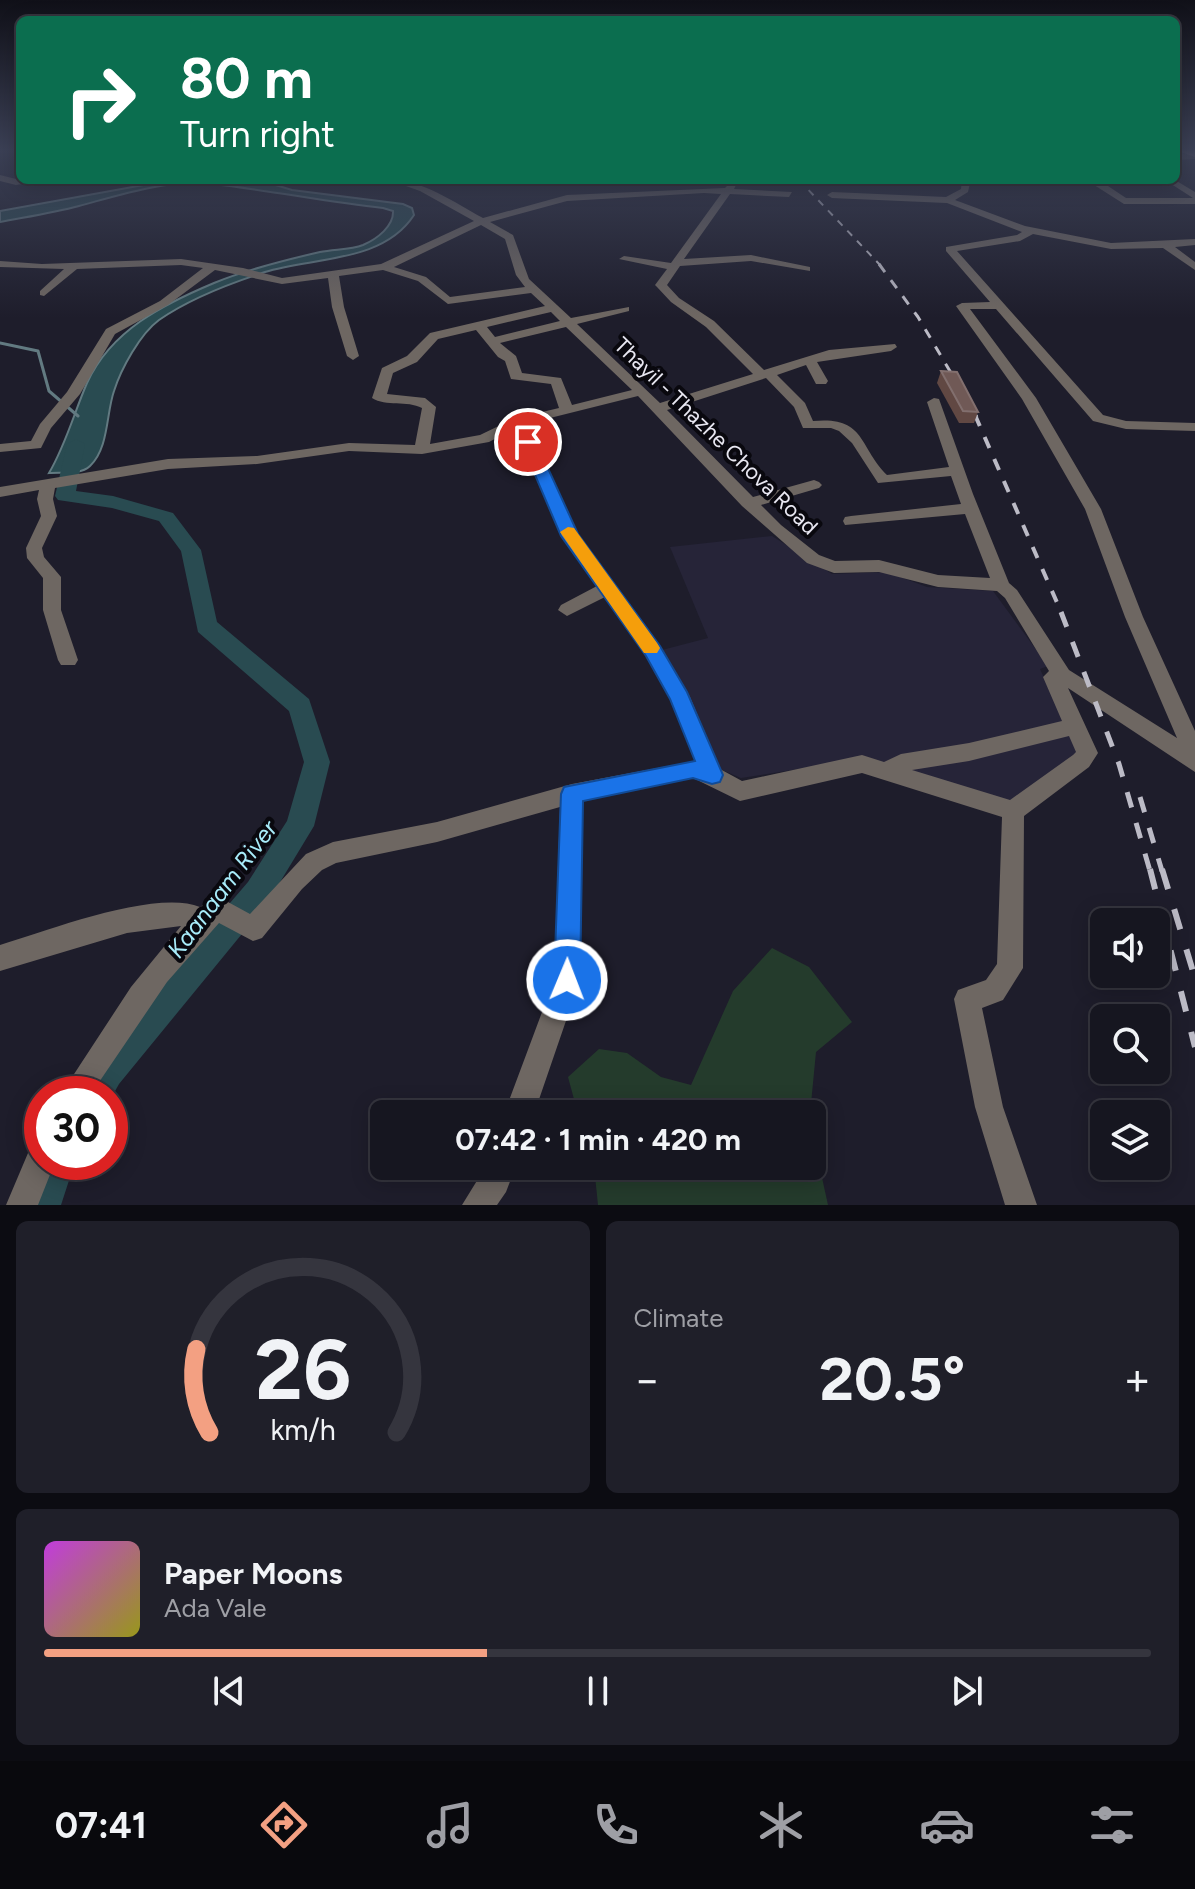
<!DOCTYPE html>
<html lang="en">
<head>
<meta charset="utf-8">
<style>
	:root { --surface:#161620; --page:#1f1f29; --text:#f1f3f6; --muted:#9e9fa5; --line:#35353e; --accent:#f3a082 }
	body { margin:0; font-family:Figtree,sans-serif; background:var(--page); color:var(--text); height:100vh; display:flex; flex-direction:column; font-size:30px; white-space:nowrap }
	* { box-sizing:border-box; margin:0 }
	p { font-size:26px; color:var(--muted) }
	.icon { flex:none; width:44px; height:44px; fill:none; stroke:currentColor; stroke-width:2; stroke-linecap:round; stroke-linejoin:round }
	.map { position:relative; height:1205px; overflow:hidden }
	.side { display:flex; flex-direction:column; gap:16px; padding:16px; background:#0c0c12; flex:1 }
	.side>* { flex:none }
	.banner { position:absolute; left:16px; top:16px; width:1164px; height:168px; border-radius:12px; box-shadow:0 4px 20px #0003,0 0 0 2px var(--line); background:#0b6e4f; color:#fff; overflow:hidden }
	.buttons { position:absolute; left:1090px; top:908px; display:grid; gap:16px }
	.buttons a { display:grid; place-items:center; width:80px; height:80px; border-radius:12px; background:var(--surface); box-shadow:0 4px 20px #0003,0 0 0 2px var(--line); font-size:40px }
	.speed { position:absolute; left:24px; top:1076px; display:flex; gap:16px; font-size:40px; font-weight:700; text-align:center }
	.speed>* { display:grid; place-content:center; width:104px; height:104px; border-radius:50%; background:var(--surface); box-shadow:0 4px 20px #0003,0 0 0 2px var(--line); line-height:1 }
	.speed .limit { border:12px solid #d22; background:#fff; color:#111 }
	.pin { position:absolute; display:grid; place-items:center; width:68px; height:68px; color:#fff; margin:-34px; border:4px solid #fff; border-radius:50%; box-shadow:0 2px 8px #0007 }
	.me { position:absolute; width:88px; margin:-44px; rotate:1deg; stroke-linejoin:round; filter:drop-shadow(0 0 6px #0008) }
	.turn { display:flex; align-items:center; gap:28px; height:168px; padding:0 32px; font-size:36px }
	.turn .icon { width:104px; height:104px; stroke-width:2.5 }
	.turn b { display:block; font-size:56px; line-height:68px }
	.big { font-size:60px; font-weight:700; line-height:1.1 }
	.side .tile { flex:1; display:flex; flex-direction:column; justify-content:center; gap:12px; min-width:0; padding:0 28px; border-radius:12px; background:var(--page) }
	.side .dial { align-items:center; gap:0 }
	.dial svg { height:208px; overflow:visible; fill:none; stroke:var(--line); stroke-width:7; stroke-linecap:round; text-anchor:middle }
	.dial text { fill:var(--text); stroke:none }
	.song { display:flex; align-items:center; gap:24px }
	.cover { width:96px; height:96px; border-radius:12px; background:linear-gradient(135deg,hsl(290 70% 55%),hsl(60 70% 35%)) }
	.played { height:8px; border-radius:4px; background:linear-gradient(90deg,var(--accent) 40%,var(--line) 40%) }
	.keys { display:flex; justify-content:space-around; direction:ltr }
	.heat { display:flex; justify-content:space-between; align-items:center; font-size:44px; direction:ltr }
	.side .tiles { flex:1; display:grid; gap:16px; grid-template-columns:1fr 1fr }
	.tile:last-child { grid-column:span 2 }
	.trip { position:absolute; left:370px; top:1100px; width:456px; height:80px; border-radius:12px; background:var(--surface); box-shadow:0 4px 20px #0003,0 0 0 2px var(--line); font-weight:700; line-height:80px; text-align:center }
	.tab-bar { display:flex; height:128px; justify-content:space-around; align-items:center; background:#09090d; color:var(--muted) }
	.tab-bar .icon { width:56px; height:56px }
	.tab-bar .on { color:var(--accent) }
	.tab-bar b { font-size:36px; color:var(--text) }
	.map>svg:first-child { display:block }
</style>
</head>
<body>
<div class="map">
<svg width="1195" height="1205" viewBox="0 0 1195 1205">
	<rect width="100%" height="100%" fill="#1e1d2b"/>
	<path fill="#262438" d="M772,536L832,574L887,572L927,587L993,591L1048,666L1040,669L1081,758L1008,806L869,758L741,778L715,767L662,650L708,638L670,547Z"/>
	<path fill="#243b2c" d="M772,948L809,967L852,1022L816,1052L810,1114H578L568,1077L599,1049L627,1053L661,1077L691,1085L733,991Z
		M812,1132L828,1205H598L594,1166H812Z"/>
	<path fill="#294b51" stroke="#627a81" stroke-width="2" d="M171,180H259L292,190L403,204L412,208L414,215C383,263 313,257 265,272C231,283 189,299 159,320C140,334 121,369 114,391C106,414 109,448 90,466C81,475 61,472 49,473C66,444 74,413 87,383C111,330 164,304 214,283C248,269 285,260 320,252C334,249 350,250 363,245C377,239 394,226 393,211L383,208C325,202 269,190 212,184C168,179 120,195 79,206C53,213 26,217 0,222V211Z"/>
	<g fill="none" stroke-linecap="round" stroke-linejoin="round">
		<path stroke="#627a81" stroke-width="3" d="M0,343L38,351L49,391L78,416"/>
		<path fill="#294b51" fill-rule="evenodd" d="M76,439L85,444L76,491L113,496L173,513L201,550L217,622L309,699L330,762L314,826L268,902L119,1084L110,1100V1094H77L95,1060L248,882L287,821L304,762L289,711L198,632L181,551L159,521L112,508L58,500L55,496L67,444Z
			M42,1154V1162H75L61,1205H23Z"/>
		<path fill="#6e6762" fill-rule="evenodd" d="M1195,153V159L1176,160V154Z
			M0,175L20,180H46L16,185L0,181Z
			M389,180C424,180 453,202 483,218L567,195L725,188L733,180L737,183L734,189L792,192L789,197L730,194L684,259L751,255L810,267V271L751,261L680,266L667,285L679,298L714,321L764,370L829,350L895,344L897,347L891,351L817,362L828,381L826,384H816L806,365L777,375L805,403L813,421C866,416 858,446 887,475L949,467L927,402L934,398L939,399L973,494L1009,583L1017,590L1069,670L1177,738L1125,617L1085,509L1022,399L956,306L962,303L990,302L946,251V247L1017,235L1022,232L947,203L832,198L827,195L832,192L946,197L961,189L962,180H980L970,183L968,192L955,200L1025,226L1111,243L1195,239V245L1175,247L1195,262V270L1163,248L1111,249L1033,234L1020,241L957,251L1103,415L1126,421L1195,423V431L1126,429L1093,421L996,309H970L1036,398L1101,509L1143,617L1195,731V772L1068,688L1098,753L1089,767L1024,816L1023,968L1003,1000L982,1008L1003,1107L1037,1205H1005L975,1107L954,999L958,990L986,980L997,964L1002,817L862,773L740,801L693,778L583,801L580,980L534,1114H504L554,980L560,807L437,842L336,863L322,870L302,889L262,938L253,941L219,923L167,982L91,1094H61L131,987L181,926L127,933L0,971V945C47,931 155,889 200,907L217,896L250,914L306,854L333,842L437,822L572,784L695,761L671,698L646,656L605,597L567,616L558,610L561,605L597,586L562,536L514,429L489,442L422,454L349,451L257,464L168,469L55,488L53,499L57,516L42,548L44,557L61,577V610L78,660L75,665H61L58,660L43,610V578L27,558L26,548L41,516L37,499L39,490L0,497V487L168,459L257,456L349,443L415,445L422,408C407,400 386,407 372,398L382,368L407,356L430,333L545,306L531,293L448,304L418,281L383,270L339,276L344,307L359,356L353,360L347,356L332,307L328,278L282,284L215,270L168,305L115,334L80,394L51,428L41,448L0,452V444L31,441L40,424L67,392L106,329L160,301L203,268L181,265L77,269L44,296L40,295V291L64,269L0,267V261L42,264L181,259L243,268L282,278L381,264L474,221L420,191ZM704,193L721,194L671,263L624,256L619,259L667,269L655,285L657,287L671,302L706,327L753,374L660,403L577,324L629,311V307L571,318L529,279L513,235L490,222L567,201ZM481,225L505,239L516,275L525,287L450,297L426,277L394,267ZM551,312L560,321L495,337L487,327ZM566,327L632,390L572,405L561,378L522,373L516,356L500,343ZM476,330L498,357L505,361L511,379L551,384L559,408L513,419L480,435L430,444L436,407L425,398L387,394L393,373L417,362L438,339ZM766,378L794,407L803,428H831L839,431L852,443L878,483L951,476L961,504L851,516L845,517L843,521L845,525L965,514L990,578L938,575L879,560L835,561L819,555L781,525L761,505L819,488L822,485L819,482L814,480L753,497L667,410ZM638,396L742,506L807,563L834,573L879,572L938,587L997,591L1005,598L1049,671L1043,677L1062,721L969,743L901,754L884,762L862,755L742,781L720,769L690,697L660,646L578,535L526,424ZM1069,736L1076,752L1073,755L1010,800L912,770L969,761Z
			M1032,180H1099L1126,198H1193L1165,180H1175L1195,192V204H1124L1091,183H1036Z
			M42,1142V1162H55L38,1205H6L31,1146Z
			M486,1166H516L506,1192L497,1205H462Z"/>
		<path fill="#dfccc0" fill-rule="evenodd" d="M1177,149L1195,150V157L1178,151Z"/>
		<path stroke="#bcbbc6" stroke-width="2" stroke-dasharray="7 7" stroke-linecap="butt" d="M799,180L881,266"/>
		<path stroke="#bcbbc6" stroke-width="3" stroke-dasharray="10 10" stroke-linecap="butt" d="M879,264L918,317L977,417"/>
		<path stroke="#bcbbc6" stroke-width="4" stroke-dasharray="12 12" stroke-linecap="butt" d="M975,415L1062,614"/>
		<path stroke="#bcbbc6" stroke-width="5" stroke-dasharray="16 16" stroke-linecap="butt" d="M1061,612L1119,764L1150,871
			M1140,797L1162,871"/>
		<path stroke="#bcbbc6" stroke-width="6" stroke-dasharray="21 21" stroke-linecap="butt" d="M1150,869L1195,1047
			M1162,869L1195,978"/>
	</g>
	<path fill="#614843" d="M941,371L978,412L974,423H959L937,383Z"/>
	<path fill="#705956" stroke="#826f6e" stroke-width="2" d="M941,371L957,372L978,412L963,411Z"/>
	<linearGradient id="sky" x2="0" y2="1"><stop stop-color="#101018"/><stop offset="0.47" stop-color="#3b4055"/><stop offset="1" stop-color="#3b4055" stop-opacity="0"/></linearGradient>
	<rect width="1195" height="318" fill="url(#sky)"/>
	<path fill="#1a73e8" stroke="#114b97" stroke-width="2" d="M528,438L536,442L578,534L660,646L687,692L723,775L720,782L712,784L693,778L583,801L580,980L576,990L567,993L558,990L554,980L561,794L564,787L695,761L670,699L646,656L561,536L521,442Z"/>
	<path fill="#f59e0b" d="M568,527L574,528L657,643L660,648L657,653H644L560,532Z"/>
	<g text-anchor="middle" dominant-baseline="central" stroke-width="8" stroke-linejoin="round" paint-order="stroke">
		<g font-size="22" fill="#e8e7f1" stroke="#09080e">
			<text transform="translate(716 436) rotate(44)">Thayil - Thazhe Chova Road</text>
		</g>
		<g font-size="24" font-style="italic" fill="#a8ecfa" stroke="#09080e">
			<text transform="translate(222 889) rotate(-53)">Kaanaam River</text>
		</g>
	</g>
</svg>
<div class="buttons">
<a><svg class="icon" aria-label="sound" viewBox="0 0 24 24"><path d="M4 9h4l5-4v14l-5-4H4zM17 9q2 3 0 6"/></svg></a>
<a><svg class="icon" aria-label="search" viewBox="0 0 24 24"><circle cx="10" cy="10" r="6"/><path d="M15 15l6 6"/></svg></a>
<a><svg class="icon" aria-label="layers" viewBox="0 0 24 24"><path d="M12 4l9 5-9 5-9-5zM3 14l9 5 9-5"/></svg></a>
</div>
<div class="speed"><div class="limit">30</div></div>
<div class="pin" style="left:528px;top:442px;background:#d93025"><svg class="icon" aria-label="arrive" viewBox="0 0 24 24"><path d="M6 21V4h12l-3 4 3 4H6"/></svg></div>
<svg class="me" style="left:567px;top:980px" viewBox="-20 -20 40 40"><circle r="17" fill="#1a73e8" stroke="#fff" stroke-width="3"/><path d="M0-11L8 9 0 5-8 9z" fill="#fff"/></svg>
<div class="trip">07:42 · 1 min · 420 m</div>
<div class="banner">
<div class="turn"><svg class="icon" aria-label="right" viewBox="0 0 24 24"><path d="M7 20v-9h11M14 6l5 5-5 5"/></svg><div><b>80 m</b>Turn right</div></div>
</div>
</div>
<section class="side">
<div class="tiles">
<div class="tile dial"><svg viewBox="0 0 100 80">
<path d="M14 69A42 42 0 1 1 86 69"/>
<path d="M14 69A42 42 0 0 1 9 37" stroke="#f3a082"/>
<text x="50" y="56" font-size="32" font-weight="700">26</text>
<text x="50" y="72" font-size="11">km/h</text>
</svg></div>
<div class="tile"><p>Climate</p>
<div class="heat"><a>−</a><b class="big">20.5°</b><a>+</a></div>
</div>
<div class="tile">
<div class="song"><i class="cover"></i><div><b>Paper Moons</b><p>Ada Vale</p></div></div>
<div class="played"></div>
<div class="keys"><svg class="icon" aria-label="previous" viewBox="0 0 24 24"><path d="M18 5L8 12l10 7zM5 5v14"/></svg><svg class="icon" aria-label="pause" viewBox="0 0 24 24"><path d="M8 5v14M16 5v14"/></svg><svg class="icon" aria-label="next" viewBox="0 0 24 24"><path d="M6 5l10 7-10 7zM19 5v14"/></svg></div>
</div>
</div>
</section>
<nav class="tab-bar">
<b>07:41</b>
<svg class="icon on" aria-label="directions" viewBox="0 0 24 24"><path d="M12 3l9 9-9 9-9-9zM9 14v-3h6M13 9l2 2-2 2"/></svg>
<svg class="icon" aria-label="music" viewBox="0 0 24 24"><path d="M9 18V5l10-2v13"/><circle cx="6" cy="18" r="3"/><circle cx="16" cy="16" r="3"/></svg>
<svg class="icon" aria-label="phone" viewBox="0 0 24 24"><path d="M5 4h4l2 5-3 2q2 4 5 5l2-3 5 2v4C11 20 4 13 5 4z"/></svg>
<svg class="icon" aria-label="climate" viewBox="0 0 24 24"><path d="M12 3v18M4 7l16 10M4 17L20 7"/></svg>
<svg class="icon" aria-label="car" viewBox="0 0 24 24"><path d="M5 17H2v-5l4-1 3-4h7l3 4 3 1v5h-3M9 17h6M6 11h13"/><circle cx="7" cy="17" r="2"/><circle cx="17" cy="17" r="2"/></svg>
<svg class="icon" aria-label="filters" viewBox="0 0 24 24"><path d="M4 7h16M4 17h16"/><circle cx="9" cy="7" r="2"/><circle cx="15" cy="17" r="2"/></svg>
</nav>
</body>
</html>
